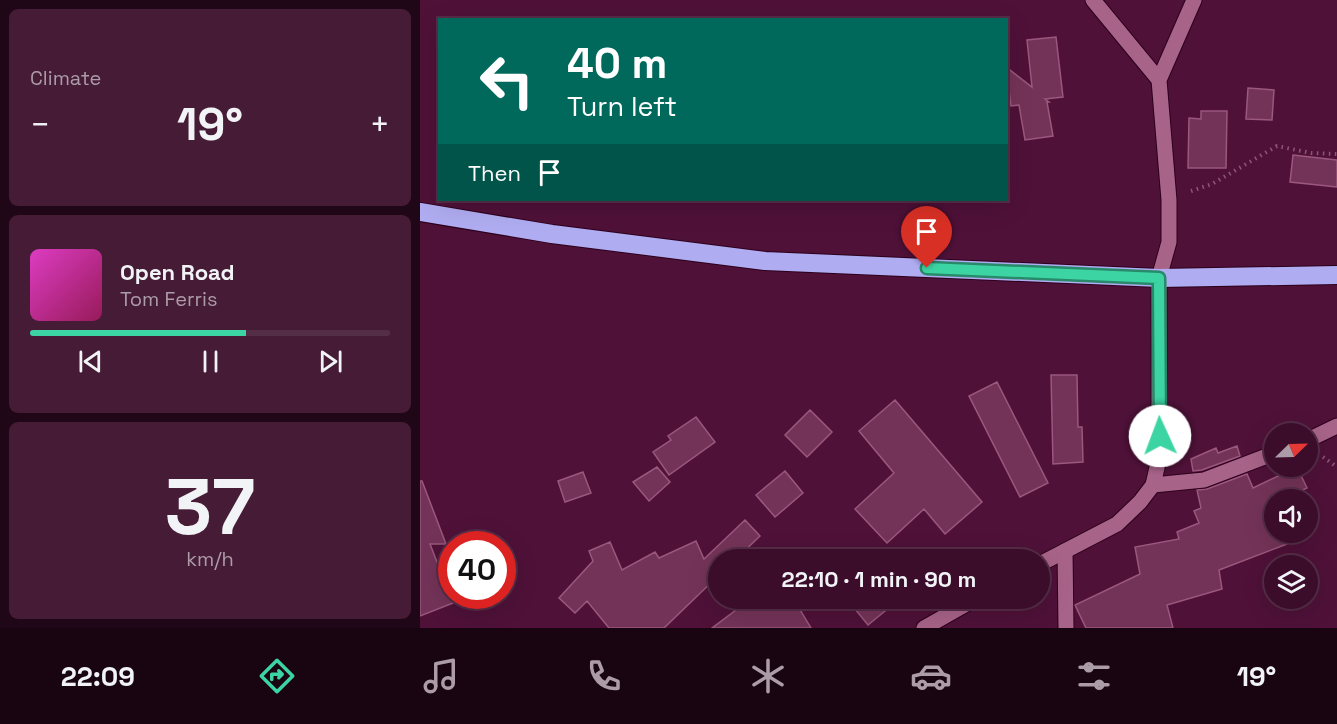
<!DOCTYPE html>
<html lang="en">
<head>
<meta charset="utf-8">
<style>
	:root { --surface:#3b0d2a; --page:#461b36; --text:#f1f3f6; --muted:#ac9ca8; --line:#542d47; --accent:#3dd4a3 }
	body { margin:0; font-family:"Space Grotesk",sans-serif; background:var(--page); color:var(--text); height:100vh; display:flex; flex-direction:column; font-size:22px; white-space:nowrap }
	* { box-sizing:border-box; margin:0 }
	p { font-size:20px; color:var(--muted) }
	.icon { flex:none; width:33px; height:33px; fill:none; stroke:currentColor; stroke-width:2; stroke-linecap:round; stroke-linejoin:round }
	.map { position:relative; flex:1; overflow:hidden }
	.panel { display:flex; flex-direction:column; gap:9px; padding:9px; background:#200717; width:420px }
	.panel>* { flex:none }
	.guide { position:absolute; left:18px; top:18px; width:570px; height:183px; border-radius:0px; box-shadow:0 6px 24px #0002,0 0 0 2px var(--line); background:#00695c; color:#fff; overflow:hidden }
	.needle { width:39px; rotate:67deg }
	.buttons { position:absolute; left:844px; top:423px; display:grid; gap:12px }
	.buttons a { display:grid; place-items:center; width:54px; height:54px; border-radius:50%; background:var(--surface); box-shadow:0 6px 24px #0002,0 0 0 2px var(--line); font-size:30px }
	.speed { position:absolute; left:18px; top:531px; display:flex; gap:12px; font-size:30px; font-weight:700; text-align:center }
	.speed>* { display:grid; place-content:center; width:78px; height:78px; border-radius:50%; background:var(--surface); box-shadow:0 6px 24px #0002,0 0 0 2px var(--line); line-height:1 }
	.speed .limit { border:9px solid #d22; background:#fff; color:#111 }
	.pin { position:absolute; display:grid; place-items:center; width:51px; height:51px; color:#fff; margin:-62px -26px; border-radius:50% 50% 50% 0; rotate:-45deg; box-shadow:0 0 6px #0007 }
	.pin .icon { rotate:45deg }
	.me { position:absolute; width:66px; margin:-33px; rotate:358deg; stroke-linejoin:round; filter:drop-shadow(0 0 4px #0008) }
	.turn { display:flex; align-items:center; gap:21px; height:126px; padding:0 30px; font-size:27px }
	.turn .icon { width:78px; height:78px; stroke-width:2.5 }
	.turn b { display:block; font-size:42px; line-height:51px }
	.then { display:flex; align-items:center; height:57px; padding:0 30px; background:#0003; gap:12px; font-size:22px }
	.big { font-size:45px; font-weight:700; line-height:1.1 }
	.panel .widget { flex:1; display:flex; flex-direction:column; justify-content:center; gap:9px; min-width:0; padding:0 21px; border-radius:9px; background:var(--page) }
	.panel .dial { align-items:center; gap:0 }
	.dial b { font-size:78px; line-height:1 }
	.song { display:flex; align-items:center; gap:18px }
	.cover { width:72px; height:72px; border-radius:9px; background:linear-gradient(135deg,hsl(310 70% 55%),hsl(330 70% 35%)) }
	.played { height:6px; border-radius:3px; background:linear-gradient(90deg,var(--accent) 60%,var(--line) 60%) }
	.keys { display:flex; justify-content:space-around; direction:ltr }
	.heat { display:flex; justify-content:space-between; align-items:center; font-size:33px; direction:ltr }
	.trip { position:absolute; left:288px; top:549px; width:342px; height:60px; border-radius:30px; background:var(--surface); box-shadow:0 6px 24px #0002,0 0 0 2px var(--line); font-weight:700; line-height:60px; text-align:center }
	.menu { display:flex; height:96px; justify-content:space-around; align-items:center; background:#180511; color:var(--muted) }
	.menu .icon { width:42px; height:42px }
	.menu .selected { color:var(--accent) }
	.menu b { font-size:27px; color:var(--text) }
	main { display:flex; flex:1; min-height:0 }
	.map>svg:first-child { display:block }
</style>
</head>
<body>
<main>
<section class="panel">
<div class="widget"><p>Climate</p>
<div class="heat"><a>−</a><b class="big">19°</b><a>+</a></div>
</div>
<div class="widget">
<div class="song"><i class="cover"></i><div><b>Open Road</b><p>Tom Ferris</p></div></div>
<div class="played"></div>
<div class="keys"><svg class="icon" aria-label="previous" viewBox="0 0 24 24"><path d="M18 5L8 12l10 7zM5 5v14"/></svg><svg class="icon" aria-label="pause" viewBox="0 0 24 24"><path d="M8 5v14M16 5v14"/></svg><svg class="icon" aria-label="next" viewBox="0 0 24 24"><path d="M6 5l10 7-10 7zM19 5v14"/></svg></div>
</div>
<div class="widget dial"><b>37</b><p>km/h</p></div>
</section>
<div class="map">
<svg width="917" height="628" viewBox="0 0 917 628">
	<rect width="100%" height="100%" fill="#4f1138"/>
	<path fill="#733358" stroke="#9b577d" stroke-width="1.5" d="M636,37L643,97L625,99L629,102H627L633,136L605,140L599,105L591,106L586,67L612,87L607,40Z
		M828,88L854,90L852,120L826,119Z
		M781,111H807L806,168H768L769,118L781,119Z
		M873,155L917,160V187L870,182Z
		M631,375H657L658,427H662L663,462L633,464Z
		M577,382L628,483L600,497L549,396Z
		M475,400L562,502L525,534L504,509L467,543L435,509L474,473L439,431Z
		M390,410L412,432L387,457L365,435Z
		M276,417L295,442L249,475L233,452L251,440L248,436Z
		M817,446L820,456L782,470L773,471L771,459L796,448L798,453Z
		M237,467L250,482L229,501L213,482Z
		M877,467L887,488L863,500H855V503L852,505L855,512V532H862L867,544L799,570L802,589L747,605L753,628H666L655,605L720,574L715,547L759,539L757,532L779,523L774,511L781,508L777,490L787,489L827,474L833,488Z
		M365,471L383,493L355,517L336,495Z
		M163,472L171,493L145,502L138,481Z
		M0,481H2L26,544H10L33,603L0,616Z
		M325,520L340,536L315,560H298V576L244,628H189L167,601L155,613L139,598L173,561L169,551L190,542L202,570L235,552L239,558L276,541L284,559Z
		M332,598H373L391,628H292Z
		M426,598H481L448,625Z"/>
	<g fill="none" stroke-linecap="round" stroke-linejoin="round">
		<defs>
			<path id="street" d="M673,0L739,80
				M739,278L749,242V200L739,80L774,0
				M888,440L917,426
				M733,485L784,480L855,453
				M645,551L646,628"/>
			<path id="secondary" d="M620,564L697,524L720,502L733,485L741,450L739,423V278
				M504,628L557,598"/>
			<path id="highway" d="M0,212L132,234L345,261L739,278L917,275"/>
		</defs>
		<use href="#street" stroke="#2d011d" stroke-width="17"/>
		<use href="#secondary" stroke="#2d011d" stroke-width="17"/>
		<use href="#highway" stroke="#2d011d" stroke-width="20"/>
		<path stroke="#8c5776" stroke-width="4" stroke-dasharray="1.5 4.5" stroke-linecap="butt" d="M771,191L792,184L857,146L891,153L917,154
			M903,457L917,467"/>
		<use href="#street" stroke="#a86389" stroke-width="15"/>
		<use href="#secondary" stroke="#a86389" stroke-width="15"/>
		<use href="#highway" stroke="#b0acf1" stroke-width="18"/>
	</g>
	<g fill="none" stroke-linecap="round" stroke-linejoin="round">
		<defs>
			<path id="route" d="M507,268L739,278L740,436"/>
		</defs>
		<use href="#route" stroke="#288a6a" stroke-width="15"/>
		<use href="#route" stroke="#3dd4a3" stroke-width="10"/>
	</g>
</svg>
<div class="buttons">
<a><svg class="needle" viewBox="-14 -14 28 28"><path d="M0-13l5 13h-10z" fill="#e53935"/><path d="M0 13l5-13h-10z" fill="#ac9ca8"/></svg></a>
<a><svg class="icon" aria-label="sound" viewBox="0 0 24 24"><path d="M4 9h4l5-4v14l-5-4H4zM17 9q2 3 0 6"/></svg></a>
<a><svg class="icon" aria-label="layers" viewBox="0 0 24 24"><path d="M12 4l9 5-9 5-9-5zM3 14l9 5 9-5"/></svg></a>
</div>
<div class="speed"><div class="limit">40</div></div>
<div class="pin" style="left:507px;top:268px;background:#d93025"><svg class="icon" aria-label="arrive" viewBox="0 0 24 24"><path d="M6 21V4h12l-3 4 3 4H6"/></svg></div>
<svg class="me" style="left:740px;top:436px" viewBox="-20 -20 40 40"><circle r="19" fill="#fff"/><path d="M0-13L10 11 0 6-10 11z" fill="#3dd4a3"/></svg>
<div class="trip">22:10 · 1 min · 90 m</div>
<div class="guide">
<div class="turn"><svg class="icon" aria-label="left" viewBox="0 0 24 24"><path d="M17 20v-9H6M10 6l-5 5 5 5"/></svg><div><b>40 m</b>Turn left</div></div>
<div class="then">Then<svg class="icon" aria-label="arrive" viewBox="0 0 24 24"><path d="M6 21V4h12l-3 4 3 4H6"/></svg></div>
</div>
</div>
</main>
<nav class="menu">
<b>22:09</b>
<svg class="icon selected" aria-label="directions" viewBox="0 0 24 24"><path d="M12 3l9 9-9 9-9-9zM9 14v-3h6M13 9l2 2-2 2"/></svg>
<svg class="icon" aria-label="music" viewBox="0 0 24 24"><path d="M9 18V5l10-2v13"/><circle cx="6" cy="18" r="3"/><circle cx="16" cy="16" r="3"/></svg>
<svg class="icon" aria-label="phone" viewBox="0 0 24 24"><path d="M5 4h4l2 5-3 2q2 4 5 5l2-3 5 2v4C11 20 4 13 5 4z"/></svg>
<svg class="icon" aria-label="climate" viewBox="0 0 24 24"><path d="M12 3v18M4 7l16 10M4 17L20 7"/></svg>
<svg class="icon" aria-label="car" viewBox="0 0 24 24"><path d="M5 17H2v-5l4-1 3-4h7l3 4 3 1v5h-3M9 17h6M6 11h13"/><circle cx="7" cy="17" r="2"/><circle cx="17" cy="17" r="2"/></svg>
<svg class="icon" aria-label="filters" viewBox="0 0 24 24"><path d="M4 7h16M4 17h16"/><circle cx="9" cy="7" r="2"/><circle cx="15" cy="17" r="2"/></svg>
<b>19°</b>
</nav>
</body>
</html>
